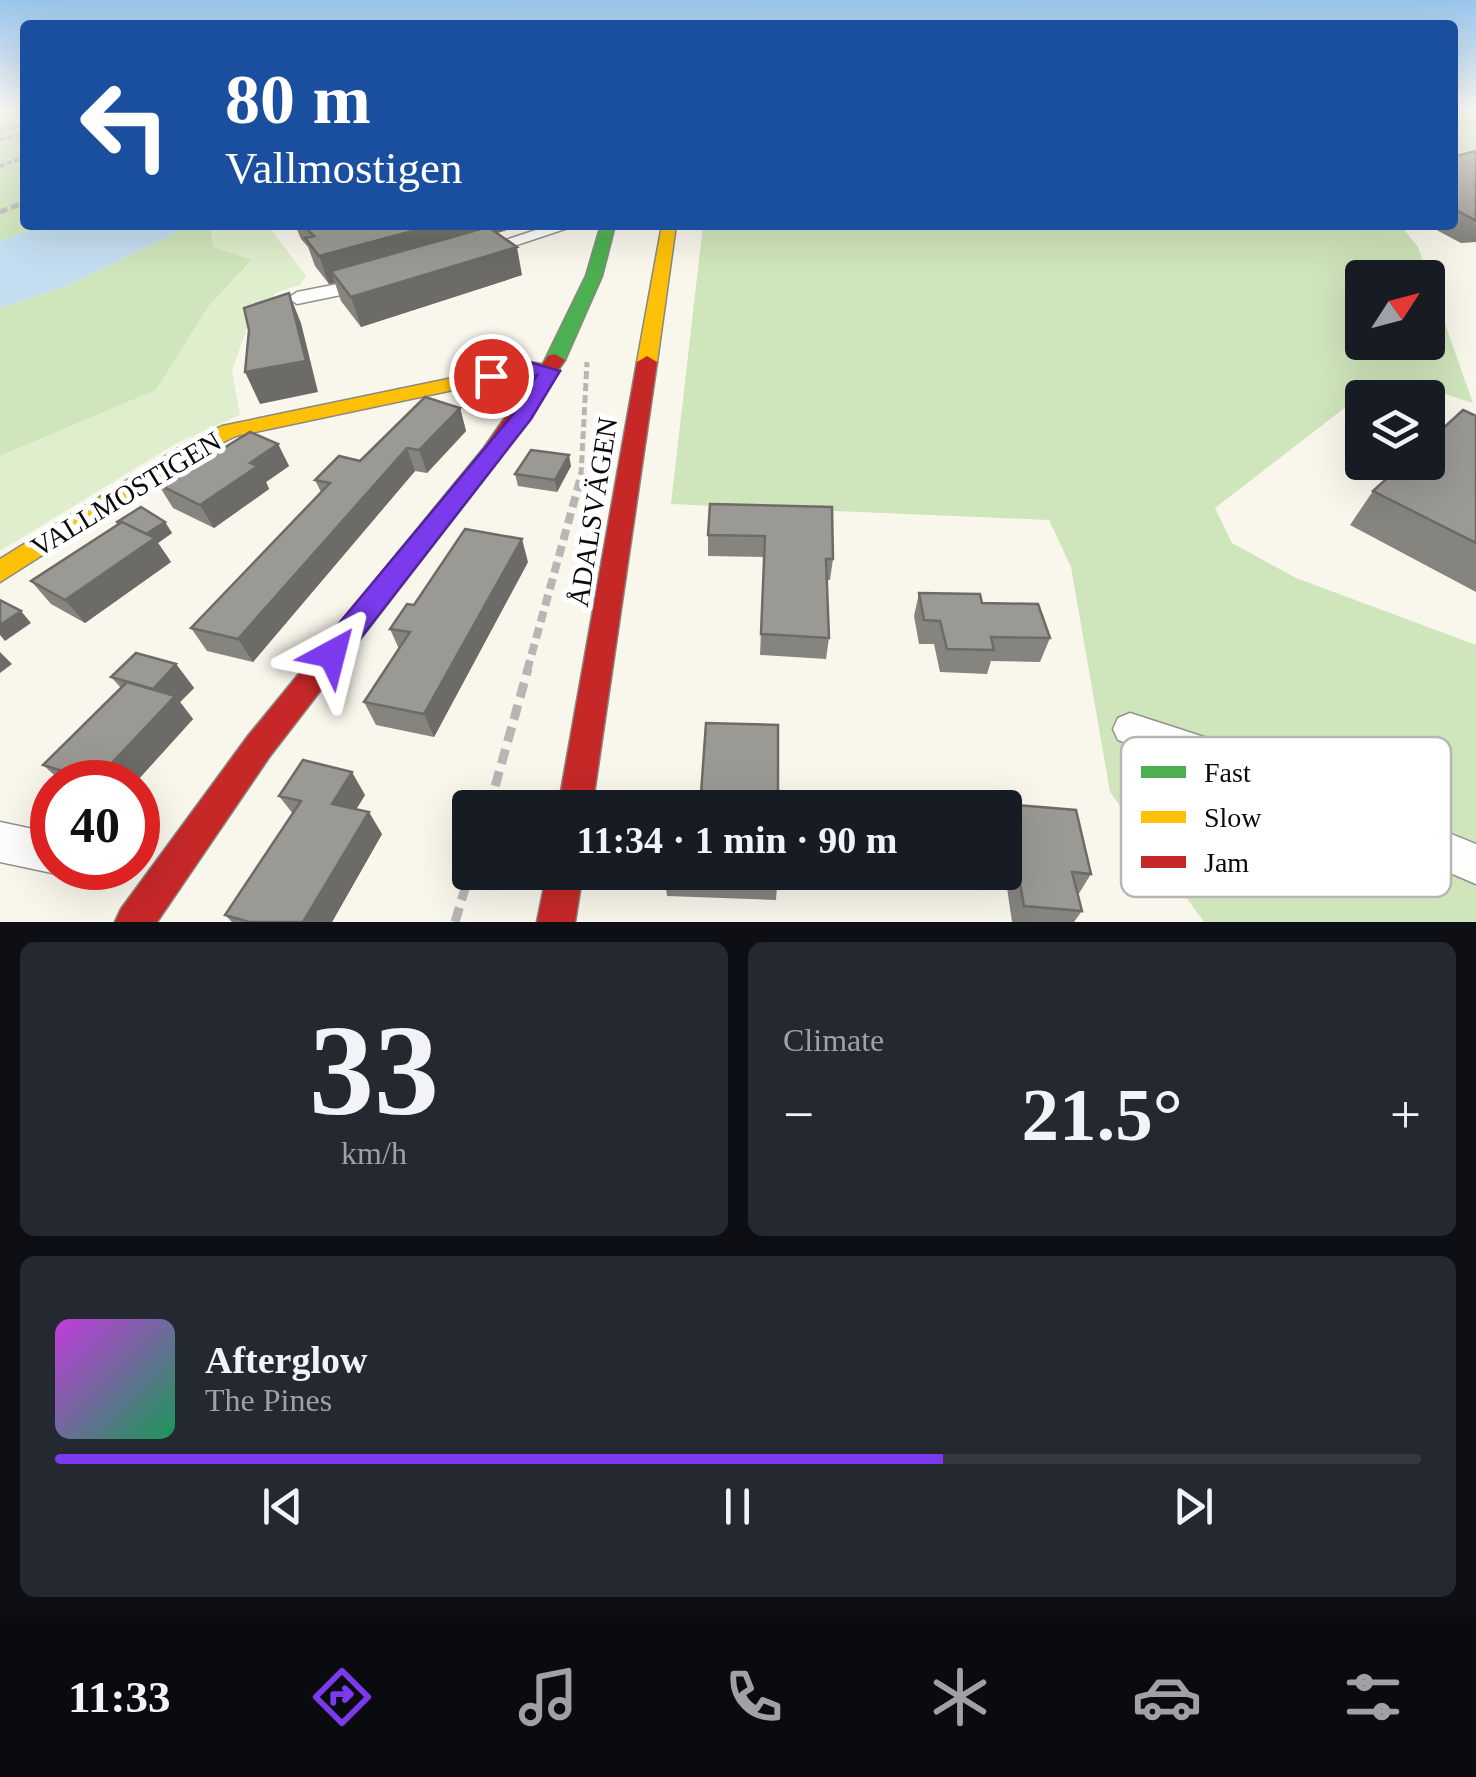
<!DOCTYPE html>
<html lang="en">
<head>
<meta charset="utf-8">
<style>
	:root { --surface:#171b24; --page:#242831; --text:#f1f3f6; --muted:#9ea1a6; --line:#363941; --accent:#7c3aed }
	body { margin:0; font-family:"Times New Roman",serif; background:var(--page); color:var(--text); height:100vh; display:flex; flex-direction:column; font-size:38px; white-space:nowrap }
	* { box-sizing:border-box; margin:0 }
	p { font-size:32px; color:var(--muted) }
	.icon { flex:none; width:55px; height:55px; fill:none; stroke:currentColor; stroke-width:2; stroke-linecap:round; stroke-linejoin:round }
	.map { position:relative; height:922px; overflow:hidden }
	.details { display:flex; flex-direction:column; gap:20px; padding:20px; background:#0d0f14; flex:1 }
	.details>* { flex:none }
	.guide { position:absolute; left:20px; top:20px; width:1438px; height:210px; border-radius:10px; box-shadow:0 10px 40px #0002; background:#1a4fa0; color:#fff; overflow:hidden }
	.needle { width:65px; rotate:54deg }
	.tools { position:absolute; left:1345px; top:260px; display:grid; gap:20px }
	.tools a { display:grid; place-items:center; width:100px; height:100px; border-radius:10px; background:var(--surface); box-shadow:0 10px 40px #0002; font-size:50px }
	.speed { position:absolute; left:30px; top:760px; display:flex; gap:20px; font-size:50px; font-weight:700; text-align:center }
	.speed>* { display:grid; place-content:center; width:130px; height:130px; border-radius:50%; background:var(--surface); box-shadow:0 10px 40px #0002; line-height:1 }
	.speed .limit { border:15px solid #d22; background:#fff; color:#111 }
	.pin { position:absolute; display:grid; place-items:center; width:85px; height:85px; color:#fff; margin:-42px; border:5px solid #fff; border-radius:50%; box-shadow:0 2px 10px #0007 }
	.me { position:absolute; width:110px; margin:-55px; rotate:38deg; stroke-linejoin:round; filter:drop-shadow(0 0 8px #0008) }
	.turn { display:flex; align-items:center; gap:35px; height:210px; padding:0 40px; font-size:45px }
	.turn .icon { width:130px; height:130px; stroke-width:2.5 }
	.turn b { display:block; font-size:70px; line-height:85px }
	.big { font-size:75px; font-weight:800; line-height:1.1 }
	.details .card { flex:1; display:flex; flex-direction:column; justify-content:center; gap:15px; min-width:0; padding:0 35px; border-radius:15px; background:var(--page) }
	.details .dial { align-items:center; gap:0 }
	.dial b { font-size:130px; line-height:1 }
	.song { display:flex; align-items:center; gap:30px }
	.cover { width:120px; height:120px; border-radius:15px; background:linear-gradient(135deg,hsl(290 70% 55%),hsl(150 70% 35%)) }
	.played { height:10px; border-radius:5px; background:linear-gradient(90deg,var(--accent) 65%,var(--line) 65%) }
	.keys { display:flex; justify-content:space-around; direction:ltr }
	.heat { display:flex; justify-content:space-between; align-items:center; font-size:55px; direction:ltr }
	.details .tiles { flex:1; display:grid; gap:20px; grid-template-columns:1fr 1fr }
	.card:last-child { grid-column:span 2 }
	.trip { position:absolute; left:452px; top:790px; width:570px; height:100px; border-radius:10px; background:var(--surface); box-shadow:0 10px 40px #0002; font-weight:800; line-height:100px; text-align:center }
	.tabs { display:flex; height:160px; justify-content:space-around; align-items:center; background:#090b0e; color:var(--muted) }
	.tabs .icon { width:70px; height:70px }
	.tabs .on { color:var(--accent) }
	.tabs b { font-size:45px; color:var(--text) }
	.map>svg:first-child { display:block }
</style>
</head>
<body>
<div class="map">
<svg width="1476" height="922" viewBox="0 0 1476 922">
	<rect width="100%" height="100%" fill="#f9f7ec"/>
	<path fill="#dfeecd" d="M210,225H268L306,276L300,285L278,292L252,315L232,370L240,415L177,443L0,551V456L156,390L208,307L252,261L212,247Z"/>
	<path fill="#cfe5bb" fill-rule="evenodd" d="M0,110H25V225H42L0,241Z
		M1453,110H1476V161L1453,162Z
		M192,225H210L213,247L252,260L208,307L156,390L0,456V308L66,286Z
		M703,225H1400L1418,247L1473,403L1408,382L1373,386L1215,508L1232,543L1296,578L1476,645V922H1204L1110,792L1071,567L1049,520L671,504ZM1362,278H1428V342H1362Z"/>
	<path fill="#c4def1" d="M42,225H192L66,286L0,308V241Z"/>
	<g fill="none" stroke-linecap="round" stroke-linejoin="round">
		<defs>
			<path id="street" d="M551,225H577L484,256L469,252Z
				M368,278L377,284L375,288L297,304L288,298L297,292Z
				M1130,713L1241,749L1476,844V884L1235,781L1118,740L1113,729L1118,718Z
				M0,822L52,833V868H65L52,873L0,862Z"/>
			<path id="fast" d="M601,225H615L602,276L565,360L562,364H548L545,360L586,276Z"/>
			<path id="slow" d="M662,225H676L657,362L647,368L637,362Z
				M529,362L557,367L560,371L550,377L529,374L236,436L211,448L0,582V559L195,438L222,426Z"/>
			<path id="jam" d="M555,354L565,360L499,459L270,756L157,922H115L121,909L248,736L483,449L548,356Z
				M647,356L657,362L592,808H558L637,362Z
				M547,872H583L575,922H537Z"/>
		</defs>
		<use href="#street" stroke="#92918c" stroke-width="3"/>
		<use href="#fast" stroke="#888782" stroke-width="3"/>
		<use href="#slow" stroke="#888782" stroke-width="3"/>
		<use href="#jam" stroke="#888782" stroke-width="3"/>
		<path stroke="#b7b6b5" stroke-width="4" stroke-dasharray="5 2.5" stroke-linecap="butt" d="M0,129L25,124
			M0,139L25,135
			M0,166L25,157
			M21,204L25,202"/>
		<path stroke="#b7b6b5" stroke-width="5" stroke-dasharray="8 4" stroke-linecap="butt" d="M0,212L25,202
			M581,475L587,362"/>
		<path stroke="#b7b6b5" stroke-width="8" stroke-dasharray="11 6" stroke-linecap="butt" d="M527,671L582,473"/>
		<path stroke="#b7b6b5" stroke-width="9" stroke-dasharray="15 8" stroke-linecap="butt" d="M489,808L528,669
			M455,922L470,872"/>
		<use href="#street" fill="#fefefc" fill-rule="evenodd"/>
		<use href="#fast" fill="#4caf50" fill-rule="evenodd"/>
		<use href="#slow" fill="#ffc107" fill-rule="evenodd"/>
		<use href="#jam" fill="#c62828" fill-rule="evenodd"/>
	</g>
	<path fill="#85847e" d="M1476,151V242L1461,243L1427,225H1452V157Z
		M295,225H522L497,233L522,275L361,327L341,301L335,283L329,284L315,266L308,247L301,239Z
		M460,408L466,431L427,473L415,471L253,662L207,651L191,628L321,492L315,480L360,461Z
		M1476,416V592L1350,525L1373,491Z
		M278,444L289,466L266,482L269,489L214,528L173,508L158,484Z
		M571,466L557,492L518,486L515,474Z
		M710,504L833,559L830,580H827L829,638L826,659L760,655L764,557L708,556V535Z
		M165,522L172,533L158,543L171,562L85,623L51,604L31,581Z
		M528,562L434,737L376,725L364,702L399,649L390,629L414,605Z
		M919,593L982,603L1050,638L1040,662L991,661L987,674L940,672L934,644H919L914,616Z
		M176,664L194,688L180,702L193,719L136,782H62L43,765L121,688L111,677Z
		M365,795L356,809L382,834L332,922H232L225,915L293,814L279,796Z
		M1016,805L1091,874L1078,895L1082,911L1074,922H1012L1007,888L997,887L995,872H1005V826H1007Z
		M664,872H778L776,900L667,896Z"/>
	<path fill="#6c6b67" d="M435,225H522L476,240L331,271L335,283L329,284L319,256Z
		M517,247L522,275L361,327L351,297Z
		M289,293L301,323L318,392L260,404L245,372Z
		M460,408L466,431L427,473L419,450Z
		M278,444L289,466L266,482L269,489L214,528L200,505L250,463Z
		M407,448L415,471L253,662L238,639Z
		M569,455L571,466L557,492L555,480Z
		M165,522L172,533L158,543L171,562L85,623L65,600L141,537Z
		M522,539L528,562L434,737L424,714Z
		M21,611L31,623L5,641L0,635V625Z
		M0,652L12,664L0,673Z
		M176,664L194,688L180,702L193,719L136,782H96L95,781L153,689Z
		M352,772L365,795L346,826L332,804Z
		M369,812L382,834L332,922H303Z"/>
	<path fill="#9b9993" stroke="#6c6b67" stroke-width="2.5" d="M1476,151V220H1475L1452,208V157Z
		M303,225H435L319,256L305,238L314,236Z
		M488,227L517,247L351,297L331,271Z
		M289,293L306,361L245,372L249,330L244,308Z
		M425,397L460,408L419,450L407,448L238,639L191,628L330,483L315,480L339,456L360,461Z
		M1463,410L1476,416V543L1373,491L1405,462H1428V442Z
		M250,432L278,444L250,463L258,466L200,505L158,484L193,467Z
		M531,450L569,455L555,480L515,474Z
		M710,504L832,507L833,559H826L829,638L761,634L765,536L708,535Z
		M141,507L165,522L146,534L122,522L119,524L117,522Z
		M122,522L155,538L65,600L31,581Z
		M465,529L522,539L424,714L364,702L410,632L390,629L407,604L414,605Z
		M919,593L980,594L982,603L1038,604L1050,638L991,637L994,650L947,649L940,621L924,620Z
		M0,600L21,611L0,625Z
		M136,653L176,664L153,689L111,677Z
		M127,682L175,696L95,781L43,765Z
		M706,723L778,725V808H700Z
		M303,760L352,772L332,804L369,812L303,922H249L225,915L301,801L279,796Z
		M1016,805L1076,810L1091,874L1072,872L1082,911L1024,906L1017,867L1007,866L1005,854V826L1021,828Z"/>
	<linearGradient id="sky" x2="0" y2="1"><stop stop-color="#99c5ec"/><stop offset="0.46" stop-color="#fcfbf6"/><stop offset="1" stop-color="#fcfbf6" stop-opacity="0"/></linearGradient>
	<rect width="1476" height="239" fill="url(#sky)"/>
	<path fill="#7c3aed" stroke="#51269a" stroke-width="2.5" d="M529,362L560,371L531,419L342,662L332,666L321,662L317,654L321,645L515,412L537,375L491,382L484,380V372Z"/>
	<g text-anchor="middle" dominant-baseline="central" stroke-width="10" stroke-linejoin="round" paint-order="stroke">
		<g font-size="28" fill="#0a0a0a" stroke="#fff">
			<text transform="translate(126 494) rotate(-31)">VALLMOSTIGEN</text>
			<text transform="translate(593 512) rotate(-81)">ÅDALSVÄGEN</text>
		</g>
	</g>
	<rect x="1121" y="737" width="330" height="160" rx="15" fill="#fff" stroke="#b6b6b6" stroke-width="2.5"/>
	<rect x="1141" y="766" width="45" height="12" fill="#4caf50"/>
	<rect x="1141" y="811" width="45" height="12" fill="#ffc107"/>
	<rect x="1141" y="856" width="45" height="12" fill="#c62828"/>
	<g font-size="28" fill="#0a0a0a">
		<text x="1204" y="782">Fast</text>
		<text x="1204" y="827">Slow</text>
		<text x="1204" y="872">Jam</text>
	</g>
</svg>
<div class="tools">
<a><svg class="needle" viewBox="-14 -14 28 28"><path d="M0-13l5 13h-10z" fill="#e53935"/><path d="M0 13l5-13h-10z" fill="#9ea1a6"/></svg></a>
<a><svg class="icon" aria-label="layers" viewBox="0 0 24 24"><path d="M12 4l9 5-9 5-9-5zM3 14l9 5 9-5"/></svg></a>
</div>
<div class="speed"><div class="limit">40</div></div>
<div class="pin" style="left:491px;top:376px;background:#d93025"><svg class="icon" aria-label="arrive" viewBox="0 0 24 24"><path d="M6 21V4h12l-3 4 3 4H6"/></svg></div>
<svg class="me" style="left:332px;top:654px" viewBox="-20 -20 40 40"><path d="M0-17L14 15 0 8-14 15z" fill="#7c3aed" stroke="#fff" stroke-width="4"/></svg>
<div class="trip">11:34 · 1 min · 90 m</div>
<div class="guide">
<div class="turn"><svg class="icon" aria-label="left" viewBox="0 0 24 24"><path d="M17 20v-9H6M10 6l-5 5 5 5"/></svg><div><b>80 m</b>Vallmostigen</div></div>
</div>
</div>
<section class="details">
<div class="tiles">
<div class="card dial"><b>33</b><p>km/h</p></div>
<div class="card"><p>Climate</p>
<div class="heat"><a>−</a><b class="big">21.5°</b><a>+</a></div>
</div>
<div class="card">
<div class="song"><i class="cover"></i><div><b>Afterglow</b><p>The Pines</p></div></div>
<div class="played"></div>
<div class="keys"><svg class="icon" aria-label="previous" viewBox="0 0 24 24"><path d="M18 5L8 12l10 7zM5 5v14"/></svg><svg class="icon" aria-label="pause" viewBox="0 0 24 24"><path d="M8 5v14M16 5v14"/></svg><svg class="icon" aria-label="next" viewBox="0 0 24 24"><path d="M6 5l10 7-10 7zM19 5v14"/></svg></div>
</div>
</div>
</section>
<nav class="tabs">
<b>11:33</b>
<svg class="icon on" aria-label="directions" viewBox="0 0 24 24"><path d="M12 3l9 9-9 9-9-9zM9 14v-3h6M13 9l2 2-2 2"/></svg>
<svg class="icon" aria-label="music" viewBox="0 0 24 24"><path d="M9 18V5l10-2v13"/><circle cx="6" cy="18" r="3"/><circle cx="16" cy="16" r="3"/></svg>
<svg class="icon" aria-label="phone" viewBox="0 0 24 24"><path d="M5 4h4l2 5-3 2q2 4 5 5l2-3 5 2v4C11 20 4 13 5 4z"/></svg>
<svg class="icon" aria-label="climate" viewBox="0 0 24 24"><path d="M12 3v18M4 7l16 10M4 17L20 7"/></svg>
<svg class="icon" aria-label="car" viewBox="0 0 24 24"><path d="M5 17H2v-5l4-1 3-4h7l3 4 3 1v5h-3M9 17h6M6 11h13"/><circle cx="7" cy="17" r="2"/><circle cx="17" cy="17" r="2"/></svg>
<svg class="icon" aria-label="filters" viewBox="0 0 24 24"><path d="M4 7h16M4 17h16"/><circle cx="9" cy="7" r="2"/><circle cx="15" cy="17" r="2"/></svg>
</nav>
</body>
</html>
